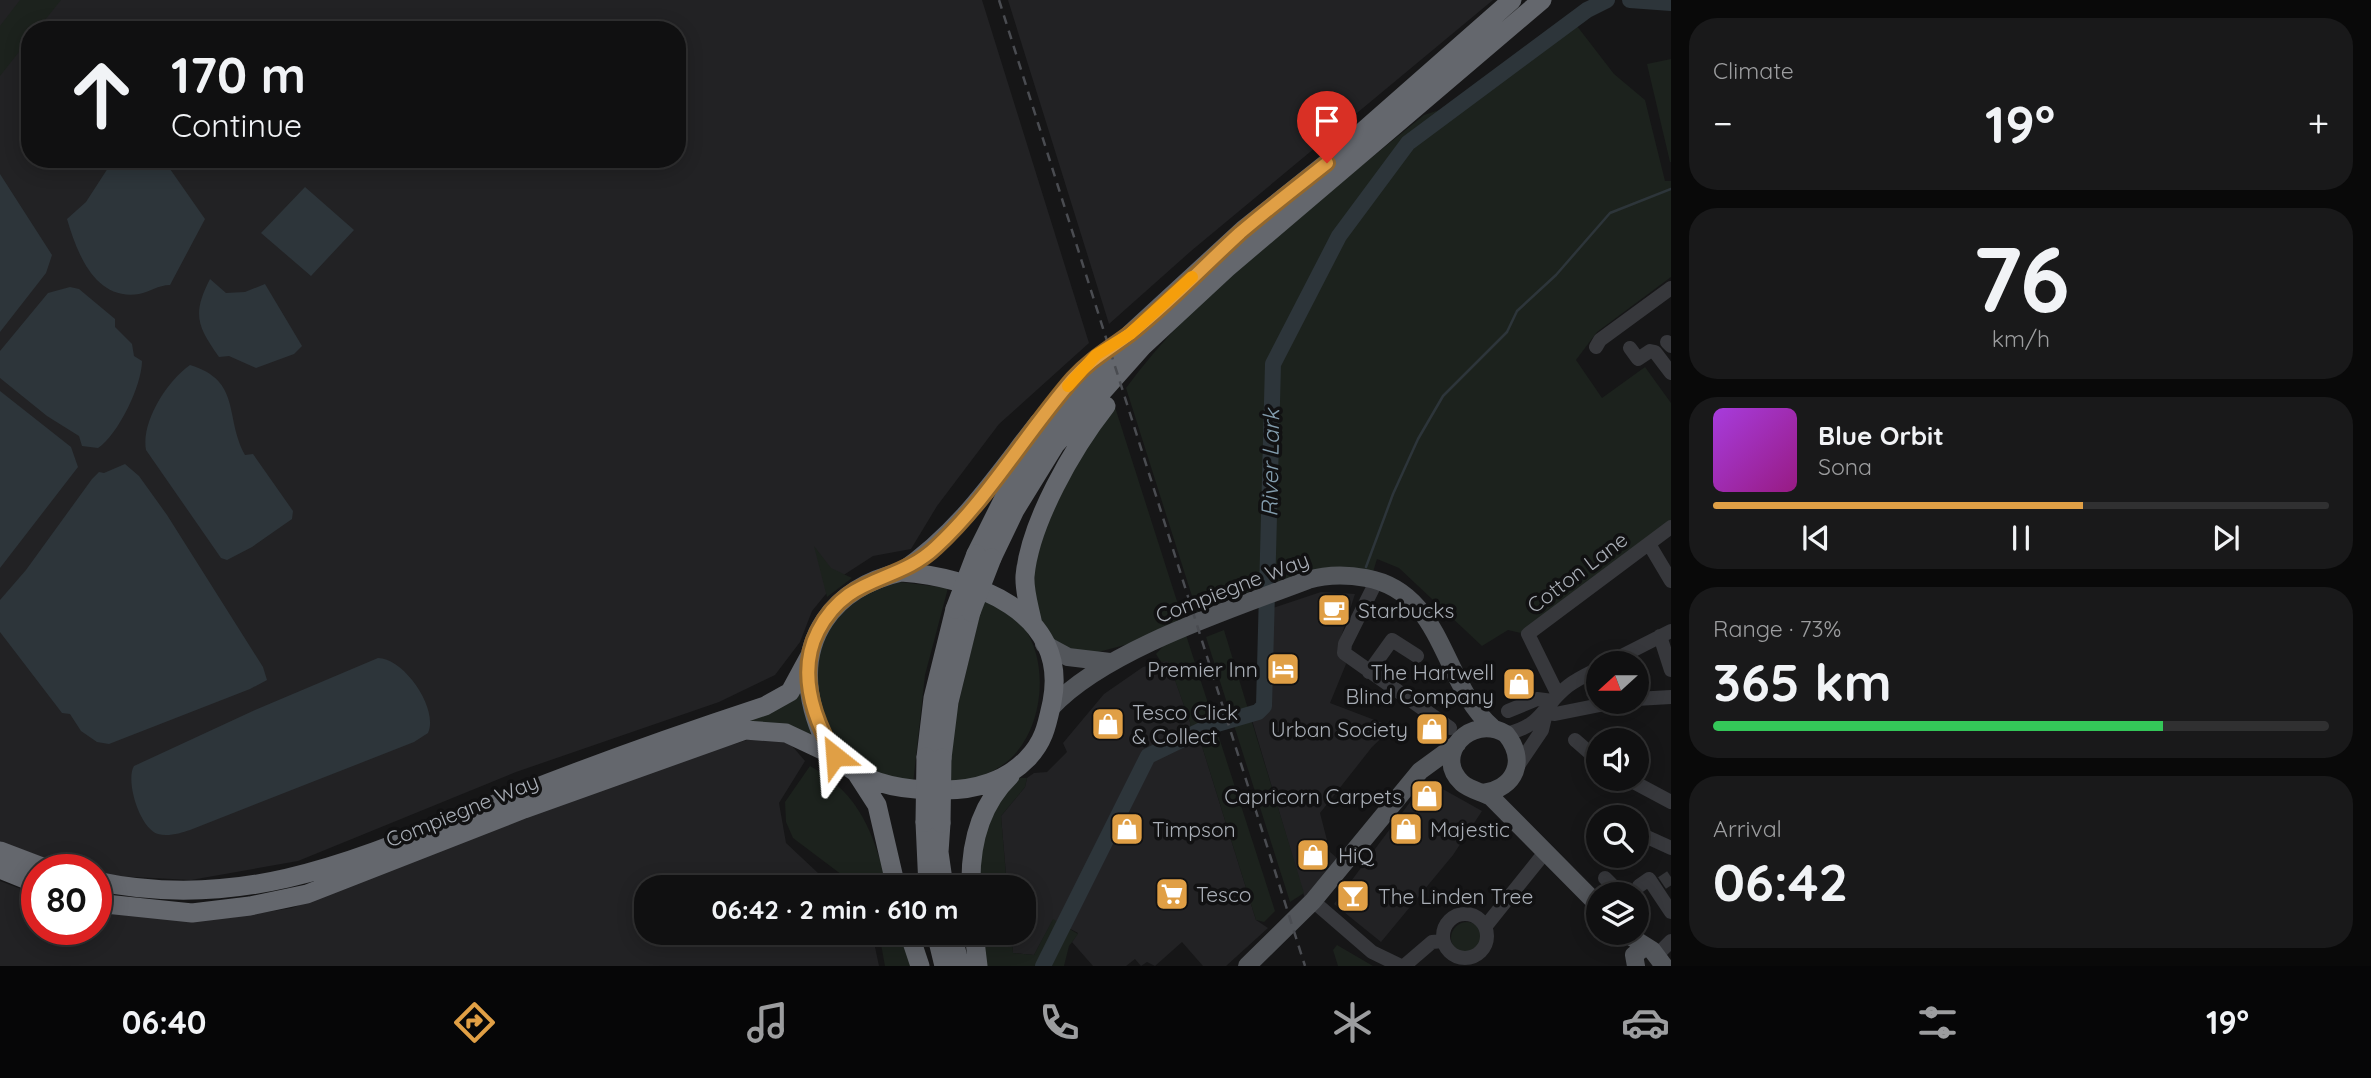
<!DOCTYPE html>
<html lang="en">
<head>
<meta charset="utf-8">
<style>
	:root { --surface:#101011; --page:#19191a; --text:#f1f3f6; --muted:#9c9d9f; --line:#303031; --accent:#e09f45 }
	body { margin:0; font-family:Quicksand,sans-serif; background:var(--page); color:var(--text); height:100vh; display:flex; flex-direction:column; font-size:26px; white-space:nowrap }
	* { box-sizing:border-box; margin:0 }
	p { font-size:23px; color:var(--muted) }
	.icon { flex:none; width:38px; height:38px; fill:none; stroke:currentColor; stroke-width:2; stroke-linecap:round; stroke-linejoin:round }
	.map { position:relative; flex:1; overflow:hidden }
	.sheet { display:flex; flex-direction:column; gap:18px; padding:18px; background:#090909; width:700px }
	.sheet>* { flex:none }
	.guide { position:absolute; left:21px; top:21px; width:665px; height:147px; border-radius:28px; box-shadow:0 4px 18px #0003,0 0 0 2px var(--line); background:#101011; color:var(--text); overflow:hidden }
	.needle { width:46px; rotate:249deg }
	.buttons { position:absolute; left:1586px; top:651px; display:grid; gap:14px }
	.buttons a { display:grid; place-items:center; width:63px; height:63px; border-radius:50%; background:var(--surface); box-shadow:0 4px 18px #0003,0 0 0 2px var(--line); font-size:35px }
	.speed { position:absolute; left:21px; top:854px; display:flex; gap:14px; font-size:35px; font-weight:700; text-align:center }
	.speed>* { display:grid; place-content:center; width:91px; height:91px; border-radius:50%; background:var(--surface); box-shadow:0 4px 18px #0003,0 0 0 2px var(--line); line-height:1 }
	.speed .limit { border:10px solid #d22; background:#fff; color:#111 }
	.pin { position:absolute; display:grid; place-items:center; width:60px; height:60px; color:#fff; margin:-72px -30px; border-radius:50% 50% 50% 0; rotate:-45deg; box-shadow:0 0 7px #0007 }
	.pin .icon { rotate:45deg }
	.me { position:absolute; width:77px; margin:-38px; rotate:332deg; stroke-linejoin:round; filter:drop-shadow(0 0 5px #0008) }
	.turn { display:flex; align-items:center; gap:24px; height:147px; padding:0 35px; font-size:32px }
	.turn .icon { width:91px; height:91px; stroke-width:2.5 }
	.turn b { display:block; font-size:49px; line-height:60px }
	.big { font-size:52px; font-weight:800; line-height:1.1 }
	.sheet .tile { flex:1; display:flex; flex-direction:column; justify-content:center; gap:10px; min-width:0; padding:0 24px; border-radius:28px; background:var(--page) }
	.sheet .dial { align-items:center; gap:0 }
	.dial b { font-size:91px; line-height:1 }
	.song { display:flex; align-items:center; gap:21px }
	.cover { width:84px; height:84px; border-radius:10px; background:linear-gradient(135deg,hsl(280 70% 55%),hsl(310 70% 35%)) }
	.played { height:7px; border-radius:4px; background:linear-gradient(90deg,var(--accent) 60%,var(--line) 60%) }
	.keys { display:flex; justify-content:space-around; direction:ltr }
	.heat { display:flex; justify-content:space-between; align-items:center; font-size:38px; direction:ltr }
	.charge { height:10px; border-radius:5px; background:linear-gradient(90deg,#34c759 73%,var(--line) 0) }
	.trip { position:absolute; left:634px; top:875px; width:402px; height:70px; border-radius:28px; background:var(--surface); box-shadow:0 4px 18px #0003,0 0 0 2px var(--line); font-weight:800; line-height:70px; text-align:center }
	.tabs { display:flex; height:112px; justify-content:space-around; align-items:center; background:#060607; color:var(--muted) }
	.tabs .icon { width:49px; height:49px }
	.tabs .active { color:var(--accent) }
	.tabs b { font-size:32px; color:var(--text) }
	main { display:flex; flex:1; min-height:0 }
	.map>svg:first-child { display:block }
</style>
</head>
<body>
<main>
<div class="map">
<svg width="1671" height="966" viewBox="0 0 1671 966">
	<rect width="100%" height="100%" fill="#161617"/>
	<path fill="#222224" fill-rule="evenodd" d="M0,0H982L1089,343L999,424L937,506L911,549L873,556L839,578L812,611L800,642L775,675L719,702L516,772L298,861L191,880L96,875V870H79L0,842ZM30,30H677V159H30Z
		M1008,0H1493L1191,251L1109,324Z
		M1321,592L1355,594L1340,640L1346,664L1330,703L1393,727L1372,747L1320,813L1330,852L1337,858L1305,899L1252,720L1261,717L1268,707L1270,609Z
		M1168,660L1190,722L1191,739L1201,743L1256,920L1268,928L1226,966H1203L1182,942L1155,966L1147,962L1141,966L1135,959L1126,966H1093L1072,942L1078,933L1053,920L1034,955L1013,953L1011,933H1024V887H1007L1001,816L1025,787L1027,778L1034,773L1047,772L1067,752L1063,743L1104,694L1143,667Z
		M747,740H787L805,761L779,803L786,843L833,887H646V933H872L879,966H0V881L37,895V929H96V911L228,918L292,908L639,774Z
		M1432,783L1482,811L1453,855L1381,942L1334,904L1422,786Z"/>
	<path fill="#1c221d" d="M20,0H61L37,30H30V38L0,76V26Z
		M1570,17L1614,74L1645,100L1665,181H1671V277L1597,332L1576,360L1602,398L1645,367L1671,403V523L1525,634L1508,630L1482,646L1399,568L1377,559L1373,572L1327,569L1278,581L1197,612L1126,388C1202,284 1325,197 1424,115L1449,107Z
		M1671,59V162H1670L1647,64Z
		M1115,407L1183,620L1144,640L1083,656L1050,641L1039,619L1032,573L1054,502L1090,436Z
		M814,546L831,568L852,578L827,597Z
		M900,582L948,588L925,675L913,784L879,778L832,745L811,681L829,624L866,593Z
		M983,601C1052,614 1055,719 1009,760C992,775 972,779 950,784L951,735Z
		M1224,630L1304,893L1290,902L1206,637Z
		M1186,635L1275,911L1264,922L1256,920L1201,743L1191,739L1190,722L1168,661L1161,662L1156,654L1167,642Z
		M798,686L804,712L817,740L744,721Z
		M810,766C862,795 873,834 888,887H858L793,838L786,822L785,802Z
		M1017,778H1027L1025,787L1001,816L1007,887H976L982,823Z
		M1053,919L1078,934L1069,946L1064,966H983L978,933H1011L1013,953L1034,955Z
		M1451 938a16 16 0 1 1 32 0a16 16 0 1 1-32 0Z
		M879,933H900L911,966H885Z
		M1337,945L1373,966H1338L1333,950Z"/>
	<path fill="#2d353a" d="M118,159H163L205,219L170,285C158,285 150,292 139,294C95,301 77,253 67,219L86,202L108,168Z
		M0,174L52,255L46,273L0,332Z
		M305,187L354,230L311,276L261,233Z
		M210,279L226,293L245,292L265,284L302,346L294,354L256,368L229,356L219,357C197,326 192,314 210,279Z
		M70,287L79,289L115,319V327L132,344L134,356L142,361C142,385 118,435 98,448L82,446L79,436L47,416L0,378V351L48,293Z
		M190,365C242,381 224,416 245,455L253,454L293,511L292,519L252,547L227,560L221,558L146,450C141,422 167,381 190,365Z
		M0,391L71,447L78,467L0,568Z
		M125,464L139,476L167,515L263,667L267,680L250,689L109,744L97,742L81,731L70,714L62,713L0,632V600L26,570L92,479L99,472L104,473Z
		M378,658C404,658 439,709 428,733L414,742L190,830C181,833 168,837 158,834C140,829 125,781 134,766L255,710Z"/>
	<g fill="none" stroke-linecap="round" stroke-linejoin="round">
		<path stroke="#2d353a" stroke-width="2.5" d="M1366,567L1393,494L1418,439L1443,396L1507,332L1517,311L1556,275L1610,213L1671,189"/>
		<path stroke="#2d353a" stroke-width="16" d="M1630,0L1671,3
			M1043,966L1148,756L1210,726L1258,712L1264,706L1273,364L1339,236L1408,143L1587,10L1607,0"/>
		<path stroke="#333437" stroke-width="14" stroke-dasharray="14 7" stroke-linecap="butt" d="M1662,883L1671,877"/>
		<path stroke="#37383c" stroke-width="14" d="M1667,342L1671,346
			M1596,347L1600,340L1671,288
			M1630,348L1638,359L1650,351L1655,352L1671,373
			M1649,544L1671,581
			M1377,580L1345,644L1344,653L1450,728
			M1660,636L1671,670
			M1608,663L1671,631
			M1369,672L1392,640L1417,656
			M1558,695L1528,634L1671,527
			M1636,699L1671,697
			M1508,711L1537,699L1553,701
			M1546,713L1555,714L1615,702
			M1506,734C1544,725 1542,706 1568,686C1577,679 1588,674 1598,669
			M1575,740L1598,760
			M1517,767L1542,730L1546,713
			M1628,779L1671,802
			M1636,832L1671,848
			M1605,878L1621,894
			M1639,886L1649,879L1671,912
			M1313,901L1372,952L1401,966
			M1443 936a22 22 0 1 1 44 0a22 22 0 1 1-44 0Z
			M1485,927L1546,851
			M1656,956L1671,941
			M1404,966L1432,942L1443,941"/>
		<path stroke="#53565b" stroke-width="18" d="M1044,644L1068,657L1110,662
			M1051,708C1104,650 1232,609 1308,580C1328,574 1345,574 1366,578C1444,592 1441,682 1492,727
			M1483,793C1516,788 1527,760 1506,734C1471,713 1432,755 1462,783C1470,790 1482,792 1491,797L1598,905
			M1625,933L1652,950L1664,966
			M1247,966L1313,901L1420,771L1457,744
			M1636,966L1634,955L1645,947"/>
		<path stroke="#64676d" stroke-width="19" d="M976,554L1004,498L1051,423L1130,334L1243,230L1327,163L1512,0
			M992,558L1015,510L1055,445L1143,346L1227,268L1542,0
			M901,572C972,577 1070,611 1052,702C1047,725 1044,742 1027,759C1006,781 975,790 945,790C908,791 864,785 836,757C825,745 817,724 813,709C795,639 833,588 901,572Z
			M901,572C961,531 995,478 1039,422
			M1033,625C1030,609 1024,592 1025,576C1030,522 1073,448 1106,406
			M926,757L933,698L955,609
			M942,758L949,702L971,612
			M857,774L877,805L896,887
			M925,822L928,887
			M941,823L939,852L944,887
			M0,851L50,870
			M0,869L37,884
			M96,881C255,915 377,850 520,794C601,762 683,733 765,706L790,692L809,657
			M971,887C970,845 979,806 1010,776
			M96,903L192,913L250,906L307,894L524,809L745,730L786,733L835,756
			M909,933L920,966
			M936,933L944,966
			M952,933L960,966
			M974,933L978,966"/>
		<path stroke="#4a4c51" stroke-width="2.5" stroke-dasharray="9 7" stroke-linecap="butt" d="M999,0L1305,966"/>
		<path stroke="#64676d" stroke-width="19" d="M955,609L976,554
			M971,612L992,558
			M925,822L926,757
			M941,823L942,758"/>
	</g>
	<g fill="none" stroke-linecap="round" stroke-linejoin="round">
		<defs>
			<path id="route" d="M835,756C813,718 797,672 818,631C848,573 896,585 936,547C989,498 1026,433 1073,379C1091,359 1110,349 1131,333C1169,303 1204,266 1240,233C1268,209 1298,186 1327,163"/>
		</defs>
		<use href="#route" stroke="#92672d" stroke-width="18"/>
		<use href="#route" stroke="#e09f45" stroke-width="12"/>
		<path stroke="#f59e0b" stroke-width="12" d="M1068,386L1096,355L1130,334L1192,277"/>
	</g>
	<defs>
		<symbol id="cafe-square" viewBox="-11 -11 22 22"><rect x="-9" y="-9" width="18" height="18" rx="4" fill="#e09f45" stroke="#111112"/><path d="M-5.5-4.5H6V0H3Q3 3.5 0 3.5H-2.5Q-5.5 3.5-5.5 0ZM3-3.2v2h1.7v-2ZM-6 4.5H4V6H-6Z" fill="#fff"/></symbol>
		<symbol id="hotel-square" viewBox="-11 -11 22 22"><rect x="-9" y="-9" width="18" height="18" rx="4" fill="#e09f45" stroke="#111112"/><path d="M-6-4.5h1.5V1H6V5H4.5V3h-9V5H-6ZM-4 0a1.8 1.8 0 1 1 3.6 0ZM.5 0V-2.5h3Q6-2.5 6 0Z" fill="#fff"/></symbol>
		<symbol id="shop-square" viewBox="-11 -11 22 22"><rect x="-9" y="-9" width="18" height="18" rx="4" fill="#e09f45" stroke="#111112"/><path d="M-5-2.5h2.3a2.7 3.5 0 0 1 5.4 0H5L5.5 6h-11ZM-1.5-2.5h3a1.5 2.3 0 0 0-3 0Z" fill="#fff"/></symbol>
		<symbol id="supermarket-square" viewBox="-11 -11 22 22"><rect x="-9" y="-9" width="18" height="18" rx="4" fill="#e09f45" stroke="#111112"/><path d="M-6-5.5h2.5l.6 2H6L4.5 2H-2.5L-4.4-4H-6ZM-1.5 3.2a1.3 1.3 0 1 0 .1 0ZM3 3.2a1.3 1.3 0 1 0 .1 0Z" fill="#fff"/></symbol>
		<symbol id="bar-square" viewBox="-11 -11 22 22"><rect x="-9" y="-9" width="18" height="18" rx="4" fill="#e09f45" stroke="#111112"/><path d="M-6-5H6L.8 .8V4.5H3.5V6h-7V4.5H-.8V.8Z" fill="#fff"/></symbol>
	</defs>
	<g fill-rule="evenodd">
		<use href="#cafe-square" x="1315" y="591" width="38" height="38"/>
		<use href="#hotel-square" x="1264" y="650" width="38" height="38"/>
		<use href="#shop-square" x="1500" y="665" width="38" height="38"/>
		<use href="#shop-square" x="1089" y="705" width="38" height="38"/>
		<use href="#shop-square" x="1413" y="710" width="38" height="38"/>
		<use href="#shop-square" x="1408" y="777" width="38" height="38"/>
		<use href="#shop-square" x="1108" y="810" width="38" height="38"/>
		<use href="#shop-square" x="1387" y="810" width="38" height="38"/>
		<use href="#shop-square" x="1294" y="836" width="38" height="38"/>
		<use href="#supermarket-square" x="1153" y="875" width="38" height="38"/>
		<use href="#bar-square" x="1334" y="877" width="38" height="38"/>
	</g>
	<g text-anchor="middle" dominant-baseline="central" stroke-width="7" stroke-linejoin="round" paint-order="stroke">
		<g font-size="21" fill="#a9aeb6" stroke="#111112">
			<text transform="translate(1577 572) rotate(-37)">Cotton Lane</text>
			<text transform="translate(1232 587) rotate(-21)">Compiegne Way</text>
			<text transform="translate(462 810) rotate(-22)">Compiegne Way</text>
		</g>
		<g font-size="21" fill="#a9aeb6" stroke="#111112" text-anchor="start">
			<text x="1358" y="610">Starbucks</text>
			<text x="1258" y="669" text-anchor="end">Premier Inn</text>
			<text x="1494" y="672" text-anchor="end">The Hartwell<tspan x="1494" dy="24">Blind Company</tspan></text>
			<text x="1132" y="712">Tesco Click<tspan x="1132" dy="24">&amp; Collect</tspan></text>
			<text x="1408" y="729" text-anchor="end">Urban Society</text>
			<text x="1402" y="796" text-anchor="end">Capricorn Carpets</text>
			<text x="1152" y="829">Timpson</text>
			<text x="1430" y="829">Majestic</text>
			<text x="1338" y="855">HiQ</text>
			<text x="1196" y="894">Tesco</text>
			<text x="1378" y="896">The Linden Tree</text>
		</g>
		<g font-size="23" font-style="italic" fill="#839dae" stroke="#111112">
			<text transform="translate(1270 463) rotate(-89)">River Lark</text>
		</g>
	</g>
</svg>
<div class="buttons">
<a><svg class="needle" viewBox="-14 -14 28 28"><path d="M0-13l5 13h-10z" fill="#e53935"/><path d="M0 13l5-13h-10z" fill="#9c9d9f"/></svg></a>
<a><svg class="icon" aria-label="sound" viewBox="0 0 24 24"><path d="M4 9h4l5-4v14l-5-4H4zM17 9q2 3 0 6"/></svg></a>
<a><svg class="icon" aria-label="search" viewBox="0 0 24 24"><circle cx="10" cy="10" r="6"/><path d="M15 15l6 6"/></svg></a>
<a><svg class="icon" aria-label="layers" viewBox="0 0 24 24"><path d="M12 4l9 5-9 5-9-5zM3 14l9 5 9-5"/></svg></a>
</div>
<div class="speed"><div class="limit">80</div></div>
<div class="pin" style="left:1327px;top:163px;background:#d93025"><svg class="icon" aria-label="arrive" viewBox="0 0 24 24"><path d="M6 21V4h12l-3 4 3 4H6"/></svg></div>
<svg class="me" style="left:835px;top:756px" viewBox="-20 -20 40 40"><path d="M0-17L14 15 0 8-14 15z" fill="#e09f45" stroke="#fff" stroke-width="4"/></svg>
<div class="trip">06:42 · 2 min · 610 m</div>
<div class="guide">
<div class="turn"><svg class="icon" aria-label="ahead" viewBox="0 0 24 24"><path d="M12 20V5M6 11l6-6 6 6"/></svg><div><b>170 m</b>Continue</div></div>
</div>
</div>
<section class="sheet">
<div class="tile"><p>Climate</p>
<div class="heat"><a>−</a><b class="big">19°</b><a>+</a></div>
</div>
<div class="tile dial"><b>76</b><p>km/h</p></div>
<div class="tile">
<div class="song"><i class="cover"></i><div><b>Blue Orbit</b><p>Sona</p></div></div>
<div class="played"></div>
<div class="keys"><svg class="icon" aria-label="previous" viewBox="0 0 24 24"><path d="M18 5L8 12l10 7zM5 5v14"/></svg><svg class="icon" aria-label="pause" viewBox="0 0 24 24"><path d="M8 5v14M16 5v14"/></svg><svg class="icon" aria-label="next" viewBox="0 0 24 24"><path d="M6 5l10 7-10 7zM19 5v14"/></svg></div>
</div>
<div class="tile"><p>Range · 73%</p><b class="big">365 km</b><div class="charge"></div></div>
<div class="tile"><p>Arrival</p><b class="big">06:42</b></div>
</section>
</main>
<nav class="tabs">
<b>06:40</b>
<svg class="icon active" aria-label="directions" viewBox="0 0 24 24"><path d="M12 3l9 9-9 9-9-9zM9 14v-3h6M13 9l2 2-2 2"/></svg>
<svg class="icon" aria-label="music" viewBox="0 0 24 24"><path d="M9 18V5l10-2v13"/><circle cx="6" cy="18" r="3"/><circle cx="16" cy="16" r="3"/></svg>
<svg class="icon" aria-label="phone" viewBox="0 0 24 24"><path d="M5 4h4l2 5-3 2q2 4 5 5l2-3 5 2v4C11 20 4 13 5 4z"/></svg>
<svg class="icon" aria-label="climate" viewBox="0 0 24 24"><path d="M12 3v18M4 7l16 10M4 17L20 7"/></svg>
<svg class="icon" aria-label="car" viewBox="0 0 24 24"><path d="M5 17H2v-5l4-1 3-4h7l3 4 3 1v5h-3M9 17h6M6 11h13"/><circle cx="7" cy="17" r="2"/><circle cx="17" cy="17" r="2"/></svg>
<svg class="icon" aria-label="filters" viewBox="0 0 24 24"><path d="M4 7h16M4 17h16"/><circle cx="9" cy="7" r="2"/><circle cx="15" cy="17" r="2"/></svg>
<b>19°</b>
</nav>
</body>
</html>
